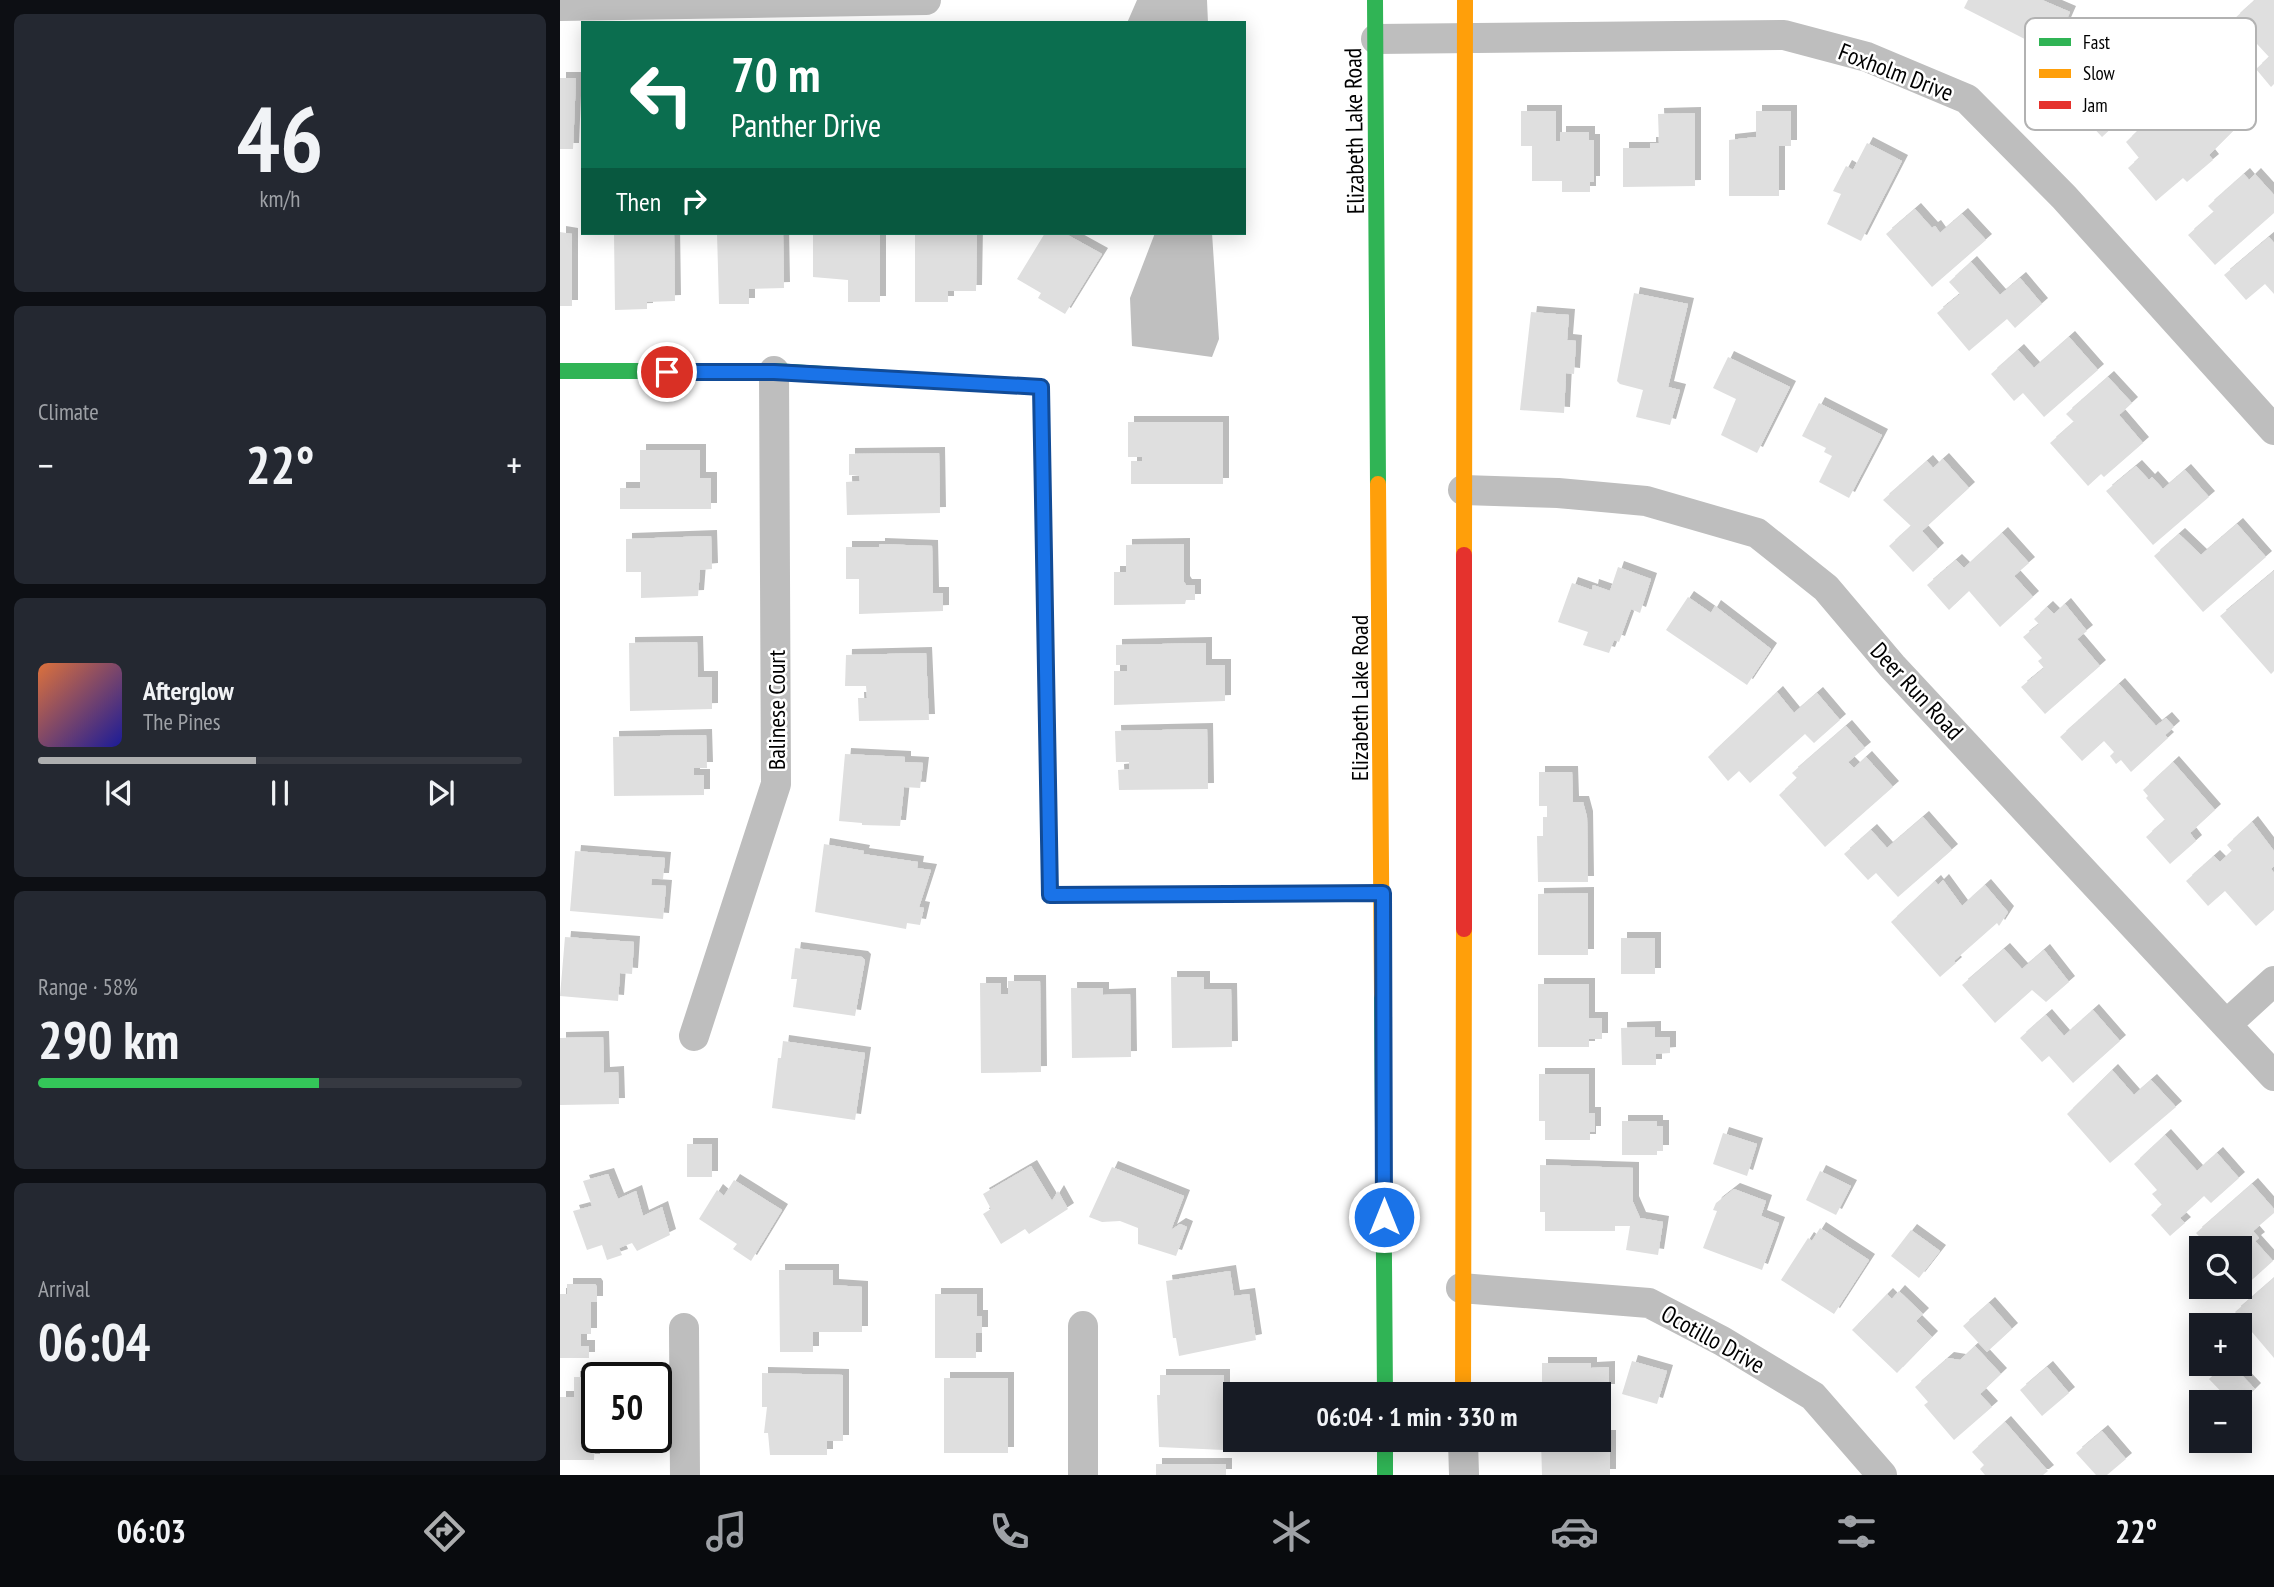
<!DOCTYPE html>
<html lang="en">
<head>
<meta charset="utf-8">
<style>
	:root { --surface:#171b24; --page:#242831; --text:#f1f3f6; --muted:#9ea1a6; --line:#363941; --accent:#adaeaf }
	body { margin:0; font-family:"PT Sans Narrow",sans-serif; background:var(--page); color:var(--text); height:100vh; display:flex; flex-direction:column; font-size:26px; white-space:nowrap }
	* { box-sizing:border-box; margin:0 }
	p { font-size:23px; color:var(--muted) }
	.icon { flex:none; width:38px; height:38px; fill:none; stroke:currentColor; stroke-width:2; stroke-linecap:round; stroke-linejoin:round }
	.map { position:relative; flex:1; overflow:hidden }
	.side { display:flex; flex-direction:column; gap:14px; padding:14px; background:#0d0f14; width:560px }
	.side>* { flex:none }
	.top-card { position:absolute; left:21px; top:21px; width:665px; height:214px; border-radius:0px; box-shadow:0 4px 18px #0003; background:#0b6e4f; color:#fff; overflow:hidden }
	.fabs { position:absolute; left:1629px; top:1236px; display:grid; gap:14px }
	.fabs a { display:grid; place-items:center; width:63px; height:63px; border-radius:0px; background:var(--surface); box-shadow:0 4px 18px #0003; font-size:35px }
	.speed { position:absolute; left:21px; top:1362px; display:flex; gap:14px; font-size:35px; font-weight:700; text-align:center }
	.speed>* { display:grid; place-content:center; width:91px; height:91px; border-radius:50%; background:var(--surface); box-shadow:0 4px 18px #0003; line-height:1 }
	.speed .limit { border:4px solid #111; border-radius:10px; background:#fff; color:#111 }
	.pin { position:absolute; display:grid; place-items:center; width:60px; height:60px; color:#fff; margin:-30px; border:4px solid #fff; border-radius:50%; box-shadow:0 2px 7px #0007 }
	.me { position:absolute; width:77px; margin:-38px; rotate:0deg; stroke-linejoin:round; filter:drop-shadow(0 0 5px #0008) }
	.turn { display:flex; align-items:center; gap:24px; height:147px; padding:0 35px; font-size:32px }
	.turn .icon { width:91px; height:91px; stroke-width:2.5 }
	.turn b { display:block; font-size:49px; line-height:60px }
	.then { display:flex; align-items:center; height:66px; padding:0 35px; background:#0003; gap:14px; font-size:26px }
	.big { font-size:52px; font-weight:600; line-height:1.1 }
	.side .widget { flex:1; display:flex; flex-direction:column; justify-content:center; gap:10px; min-width:0; padding:0 24px; border-radius:10px; background:var(--page) }
	.side .dial { align-items:center; gap:0 }
	.dial b { font-size:91px; line-height:1 }
	.song { display:flex; align-items:center; gap:21px }
	.cover { width:84px; height:84px; border-radius:10px; background:linear-gradient(135deg,hsl(20 70% 55%),hsl(240 70% 35%)) }
	.played { height:7px; border-radius:4px; background:linear-gradient(90deg,var(--accent) 45%,var(--line) 45%) }
	.keys { display:flex; justify-content:space-around; direction:ltr }
	.heat { display:flex; justify-content:space-between; align-items:center; font-size:38px; direction:ltr }
	.charge { height:10px; border-radius:5px; background:linear-gradient(90deg,#34c759 58%,var(--line) 0) }
	.trip { position:absolute; left:663px; top:1382px; width:388px; height:70px; border-radius:0px; background:var(--surface); box-shadow:0 4px 18px #0003; font-weight:600; line-height:70px; text-align:center }
	.menu { display:flex; height:112px; justify-content:space-around; align-items:center; background:#090b0e; color:var(--muted) }
	.menu .icon { width:49px; height:49px }
	.menu .selected { color:var(--accent) }
	.menu b { font-size:32px; color:var(--text) }
	main { display:flex; flex:1; min-height:0 }
	.map>svg:first-child { display:block }
</style>
</head>
<body>
<main>
<section class="side">
<div class="widget dial"><b>46</b><p>km/h</p></div>
<div class="widget"><p>Climate</p>
<div class="heat"><a>−</a><b class="big">22°</b><a>+</a></div>
</div>
<div class="widget">
<div class="song"><i class="cover"></i><div><b>Afterglow</b><p>The Pines</p></div></div>
<div class="played"></div>
<div class="keys"><svg class="icon" aria-label="previous" viewBox="0 0 24 24"><path d="M18 5L8 12l10 7zM5 5v14"/></svg><svg class="icon" aria-label="pause" viewBox="0 0 24 24"><path d="M8 5v14M16 5v14"/></svg><svg class="icon" aria-label="next" viewBox="0 0 24 24"><path d="M6 5l10 7-10 7zM19 5v14"/></svg></div>
</div>
<div class="widget"><p>Range · 58%</p><b class="big">290 km</b><div class="charge"></div></div>
<div class="widget"><p>Arrival</p><b class="big">06:04</b></div>
</section>
<div class="map">
<svg width="1714" height="1475" viewBox="0 0 1714 1475">
	<defs>
		<filter id="shadow"><feDropShadow dx="6" dy="-6" stdDeviation="0" flood-color="#0004"/></filter>
	</defs>
	<rect width="100%" height="100%" fill="#fff"/>
	<path fill="#bfbfbf" d="M577,0H647L648,23H567Z
		M595,233H652L659,339L652,357L572,346L570,298Z"/>
	<path fill="#dfdfdf" filter="url(#shadow)" d="M1408,0H1482L1510,12L1492,53L1404,8Z
		M1695,0H1714V84L1711,87L1696,69L1709,57L1674,19Z
		M1564,33L1597,70L1560,104L1568,113L1542,137L1517,110L1540,90L1523,71Z
		M0,78H16L13,149H0Z
		M1614,95L1633,118L1653,101L1676,128L1649,155L1653,160L1627,182L1623,178L1596,201L1568,168L1579,158L1566,142Z
		M961,111H996V141H1000V132H1029V140H1034V182H1030V192H1002V181H972V146H961Z
		M1196,111H1231V146H1219V196H1169V140L1196,137Z
		M1135,113V186L1063,187V148H1090V143H1099L1098,114Z
		M1307,143L1342,161L1301,241L1267,224L1281,194L1273,191L1286,166L1293,170Z
		M1684,174L1689,180L1695,174L1714,195V213L1655,265L1628,235L1654,212L1648,206Z
		M1355,209L1372,228L1375,226L1380,233L1402,214L1426,240L1372,287L1326,234Z
		M0,232L12,234V306H0Z
		M54,233H114L115,301L87,302V309L55,310Z
		M157,233H223L224,288L189,289V304H159Z
		M253,233H320V302H288V280L253,277Z
		M355,233H417L416,291H388V302H355Z
		M485,233H504L542,254L505,314L478,298L481,293L457,279Z
		M1709,237L1714,243V294L1705,284L1686,300L1664,275Z
		M1411,262L1440,295L1460,278L1482,304L1455,328L1447,319L1409,351L1377,313L1400,294L1389,282Z
		M1074,293L1128,304L1108,387L1120,390L1110,425L1076,417L1083,390L1060,384L1057,381Z
		M971,312L1009,315L1007,340L1016,341L1014,374L1006,373L1004,413L960,410Z
		M1509,337L1538,370L1484,417L1463,393L1454,401L1431,374L1458,350L1474,368Z
		M1168,357L1230,387L1197,453L1161,435L1176,399L1153,388Z
		M1548,377L1572,403L1559,415L1583,443L1544,477L1541,474L1528,486L1490,443L1514,422L1506,414Z
		M1259,403L1322,435L1289,498L1259,482L1272,456L1264,452L1266,448L1242,436Z
		M568,422H663V484H571V461H582V457H568Z
		M80,450H140V478H151V509H60V488H80Z
		M379,453L380,513L287,515L286,482L300,481L299,475H289V454Z
		M1383,459L1409,488L1362,531L1378,549L1353,572L1329,546L1351,526L1323,500L1367,461L1373,468Z
		M1576,466L1589,480L1592,477L1603,489L1625,470L1649,497L1593,545L1546,491Z
		M1677,524L1706,557L1643,612L1594,556L1619,534L1641,555Z
		M1442,533L1469,563L1454,576L1473,597L1440,627L1409,591L1389,610L1367,585L1396,560L1404,568Z
		M151,536L152,569L140,570L138,596L81,598V572H66V539Z
		M319,544L372,546L373,593H383V611L299,614V579H286V547H319Z
		M624,544V582L626,585H635V600H626L625,604L554,605V572H566V545Z
		M1058,567L1091,579L1080,613L1071,609L1059,642L1054,640L1049,653L1023,645L1028,632L998,622L1012,583L1032,590L1033,585L1050,591Z
		M1714,571V671L1711,674L1660,616Z
		M1128,597L1151,613L1155,606L1211,649L1187,685L1106,630Z
		M1505,604L1527,631L1517,639L1540,666L1485,714L1461,687L1484,668L1478,661L1482,658L1463,637L1479,624L1474,619L1487,607L1494,614Z
		M137,642L138,677H152V709L70,711L69,643Z
		M646,643V665H665V701L554,705V671H567V665H556V645Z
		M366,653L369,720L299,721L298,698H307L306,686H285L286,655Z
		M1559,684L1596,726L1606,718L1614,727L1605,735L1608,738L1571,772L1561,760L1556,764L1550,756L1554,752L1544,741L1522,761L1500,737Z
		M1217,692L1234,713L1257,693L1280,720L1254,743L1245,734L1190,783L1179,771L1168,781L1148,757Z
		M1286,726L1305,748L1288,762L1294,768L1306,757L1333,787L1265,847L1219,795L1237,778L1232,773Z
		M647,729L648,789L559,790L558,770L569,769V762H556L555,731Z
		M146,735L147,768H134V775H144V795L54,796L53,737Z
		M285,754L345,757V762L363,763L360,788L344,787L340,826L302,825V823L279,821Z
		M1613,762L1655,810L1630,833L1636,841L1610,864L1586,837L1605,820L1586,798L1588,796L1583,790Z
		M979,772H1012L1013,802H1023L1027,817L1028,882H978L977,836H983V817H987V806H979Z
		M1363,817L1392,850L1338,897L1316,873L1308,880L1284,854L1311,830L1327,848Z
		M1692,822L1714,851V866L1711,869L1714,873V910L1696,926L1665,891L1648,906L1626,881L1654,856L1660,862L1672,851L1667,845Z
		M264,844L304,851L303,854L358,862L357,868L371,870L359,907L364,908L360,925L347,923L346,929L255,912Z
		M15,851L105,858L103,879H92L91,885L106,886L103,919L10,911Z
		M1383,880L1402,906L1425,885L1448,912L1439,926L1437,923L1394,961L1396,963L1380,977L1331,922L1375,881L1378,885Z
		M1028,893V955H978V894Z
		M5,937L74,942L72,974L60,973L58,1001L0,996Z
		M1061,938H1095V974H1061Z
		M235,948L302,957L305,960L295,1016L233,1007L237,979H231Z
		M1444,949L1462,969L1484,950L1509,982L1486,1002L1472,990L1435,1023L1402,985Z
		M611,977H644V989H671L672,1047L612,1048Z
		M448,981H480L481,1072L421,1073L420,983H441V994H448Z
		M978,984H1029V1018H1042V1039H1029V1047H978Z
		M511,988H543V995L570,994L571,1057L512,1058Z
		M1533,1010L1560,1041L1513,1083L1489,1056L1482,1062L1460,1038L1486,1015L1504,1036Z
		M1095,1027V1037H1110V1053L1096,1054V1065H1062L1061,1028Z
		M43,1037L44,1073L58,1072L59,1104L0,1105V1038Z
		M223,1041L305,1053L295,1120L212,1108L218,1058H221Z
		M1552,1070L1574,1095L1591,1080L1616,1107L1550,1163L1507,1114Z
		M979,1074H1029V1113H1035V1132H1030V1140H985V1121H979Z
		M1062,1121H1097V1126H1103V1151H1097V1155H1062Z
		M1163,1133L1197,1144L1187,1176L1153,1164Z
		M1605,1135L1637,1171L1657,1153L1679,1178L1651,1203L1644,1196L1620,1218L1625,1223L1610,1236L1591,1215L1602,1205L1592,1194L1597,1190L1574,1164Z
		M127,1144H152V1177H127Z
		M980,1165L1073,1168V1202L1080,1218L1103,1222L1098,1255L1066,1250L1070,1226H1055V1231H985V1212H980Z
		M471,1166L492,1201L498,1191L508,1209L469,1234L465,1229L441,1244L423,1214L431,1209L423,1194Z
		M552,1167L624,1196L611,1230L620,1224L627,1227L616,1256L578,1244V1228L560,1221L542,1222L529,1217Z
		M1260,1171L1291,1186L1276,1215L1246,1200Z
		M48,1174L58,1199L76,1191L83,1216L102,1207L110,1235L77,1251L72,1243L59,1248L62,1255L47,1260L42,1245L27,1250L13,1211L32,1206L23,1181Z
		M174,1180L222,1210L191,1261L173,1249L177,1244L139,1219L157,1190L164,1196Z
		M1692,1184L1714,1209V1213L1693,1231L1699,1238L1695,1241L1713,1261L1684,1287L1680,1282V1248H1650L1636,1233Z
		M1174,1189L1206,1201L1201,1216L1219,1223L1202,1270L1143,1248L1157,1211L1153,1210L1156,1203Z
		M1260,1228L1309,1260L1274,1314L1221,1280L1248,1238L1252,1241Z
		M1351,1230L1380,1251L1359,1278L1331,1256Z
		M219,1270H273V1285L302,1287V1332H253V1352H220Z
		M670,1271L674,1296L689,1294L696,1340L619,1356L616,1338H613L606,1281Z
		M1714,1278V1358L1675,1312Z
		M7,1284H35L37,1287V1302H31V1334H21V1346H29V1358H0V1294H7Z
		M1339,1291L1363,1314L1356,1321L1372,1337L1337,1373L1292,1330L1327,1294L1332,1299Z
		M375,1294H417V1316H422V1333H416V1358H375Z
		M1429,1303L1452,1329L1427,1352L1403,1326Z
		M1415,1346L1441,1374L1420,1394L1432,1407L1394,1440L1364,1405L1368,1402L1355,1387L1388,1358L1400,1360Z
		M1072,1361L1107,1371L1097,1404L1062,1394Z
		M982,1363H1031V1368L1049,1367V1390H1031V1395H982Z
		M1666,1363H1670L1695,1389L1680,1404L1671,1402L1649,1379Z
		M1487,1367L1509,1393L1482,1416L1460,1390Z
		M202,1373L283,1375V1441H267V1455H210L208,1433H204L207,1407H202Z
		M600,1375H664V1391H680V1395H676V1440H680V1447H664V1450L599,1447L597,1395H600Z
		M14,1377H37L34,1460H0V1397H14Z
		M384,1378H448V1453H384Z
		M1445,1422L1488,1471L1483,1475H1425L1420,1469L1424,1465L1412,1452Z
		M1542,1431L1566,1459L1547,1475H1536L1516,1453Z
		M1040,1436H1050V1475H982L981,1440H1040Z
		M596,1464H666V1475H596Z"/>
	<g fill="none" stroke-linecap="round" stroke-linejoin="round">
		<path stroke="#bebebe" stroke-width="30" d="M0,6L366,0
			M816,39L1224,35L1307,57L1407,99L1504,197L1714,430
			M903,490L998,493L1086,501L1197,533L1266,588L1332,666L1714,1076
			M1668,1023L1714,981
			M134,1036L216,784L214,371
			M901,1288L1089,1303L1162,1341L1253,1396L1322,1475
			M523,1326V1475
			M124,1328L125,1475
			M903,1440L904,1475"/>
		<path stroke="#30b455" stroke-width="16" d="M815,0L818,484
			M0,371H214L459,386
			M486,689L490,895L823,893
			M822,994L825,1395
			M825,1440V1475"/>
		<path stroke="#ff9f0a" stroke-width="16" d="M459,386L481,387L486,689
			M818,484L822,994
			M904,555L905,0
			M903,1395L904,929"/>
		<path stroke="#e5322d" stroke-width="16" d="M904,929V555"/>
	</g>
	<g fill="none" stroke-linecap="round" stroke-linejoin="round">
		<defs>
			<path id="route" d="M107,372H214L481,387L490,895L823,893L824,1217"/>
		</defs>
		<use href="#route" stroke="#114b97" stroke-width="18"/>
		<use href="#route" stroke="#1a73e8" stroke-width="12"/>
	</g>
	<g text-anchor="middle" dominant-baseline="central" stroke-width="5" stroke-linejoin="round" paint-order="stroke">
		<g font-size="24" fill="#000" stroke="#fff">
			<text transform="translate(1336 72) rotate(21)">Foxholm Drive</text>
			<text transform="translate(794 131) rotate(-91)">Elizabeth Lake Road</text>
			<text transform="translate(1357 691) rotate(47)">Deer Run Road</text>
			<text transform="translate(799 698) rotate(-90)">Elizabeth Lake Road</text>
			<text transform="translate(216 710) rotate(-90)">Balinese Court</text>
			<text transform="translate(1153 1339) rotate(29)">Ocotillo Drive</text>
		</g>
	</g>
	<rect x="1465" y="18" width="231" height="112" rx="10" fill="#fff" stroke="#b2b2b2" stroke-width="2"/>
	<rect x="1479" y="38" width="32" height="8" fill="#30b455"/>
	<rect x="1479" y="69" width="32" height="9" fill="#ff9f0a"/>
	<rect x="1479" y="101" width="32" height="8" fill="#e5322d"/>
	<g font-size="19" fill="#000">
		<text x="1523" y="49">Fast</text>
		<text x="1523" y="80">Slow</text>
		<text x="1523" y="112">Jam</text>
	</g>
</svg>
<div class="fabs">
<a><svg class="icon" aria-label="search" viewBox="0 0 24 24"><circle cx="10" cy="10" r="6"/><path d="M15 15l6 6"/></svg></a>
<a>+</a>
<a>−</a>
</div>
<div class="speed"><div class="limit">50</div></div>
<div class="pin" style="left:107px;top:372px;background:#d93025"><svg class="icon" aria-label="arrive" viewBox="0 0 24 24"><path d="M6 21V4h12l-3 4 3 4H6"/></svg></div>
<svg class="me" style="left:824px;top:1217px" viewBox="-20 -20 40 40"><circle r="17" fill="#1a73e8" stroke="#fff" stroke-width="3"/><path d="M0-11L8 9 0 5-8 9z" fill="#fff"/></svg>
<div class="trip">06:04 · 1 min · 330 m</div>
<div class="top-card">
<div class="turn"><svg class="icon" aria-label="left" viewBox="0 0 24 24"><path d="M17 20v-9H6M10 6l-5 5 5 5"/></svg><div><b>70 m</b>Panther Drive</div></div>
<div class="then">Then<svg class="icon" aria-label="right" viewBox="0 0 24 24"><path d="M7 20v-9h11M14 6l5 5-5 5"/></svg></div>
</div>
</div>
</main>
<nav class="menu">
<b>06:03</b>
<svg class="icon selected" aria-label="directions" viewBox="0 0 24 24"><path d="M12 3l9 9-9 9-9-9zM9 14v-3h6M13 9l2 2-2 2"/></svg>
<svg class="icon" aria-label="music" viewBox="0 0 24 24"><path d="M9 18V5l10-2v13"/><circle cx="6" cy="18" r="3"/><circle cx="16" cy="16" r="3"/></svg>
<svg class="icon" aria-label="phone" viewBox="0 0 24 24"><path d="M5 4h4l2 5-3 2q2 4 5 5l2-3 5 2v4C11 20 4 13 5 4z"/></svg>
<svg class="icon" aria-label="climate" viewBox="0 0 24 24"><path d="M12 3v18M4 7l16 10M4 17L20 7"/></svg>
<svg class="icon" aria-label="car" viewBox="0 0 24 24"><path d="M5 17H2v-5l4-1 3-4h7l3 4 3 1v5h-3M9 17h6M6 11h13"/><circle cx="7" cy="17" r="2"/><circle cx="17" cy="17" r="2"/></svg>
<svg class="icon" aria-label="filters" viewBox="0 0 24 24"><path d="M4 7h16M4 17h16"/><circle cx="9" cy="7" r="2"/><circle cx="15" cy="17" r="2"/></svg>
<b>22°</b>
</nav>
</body>
</html>
